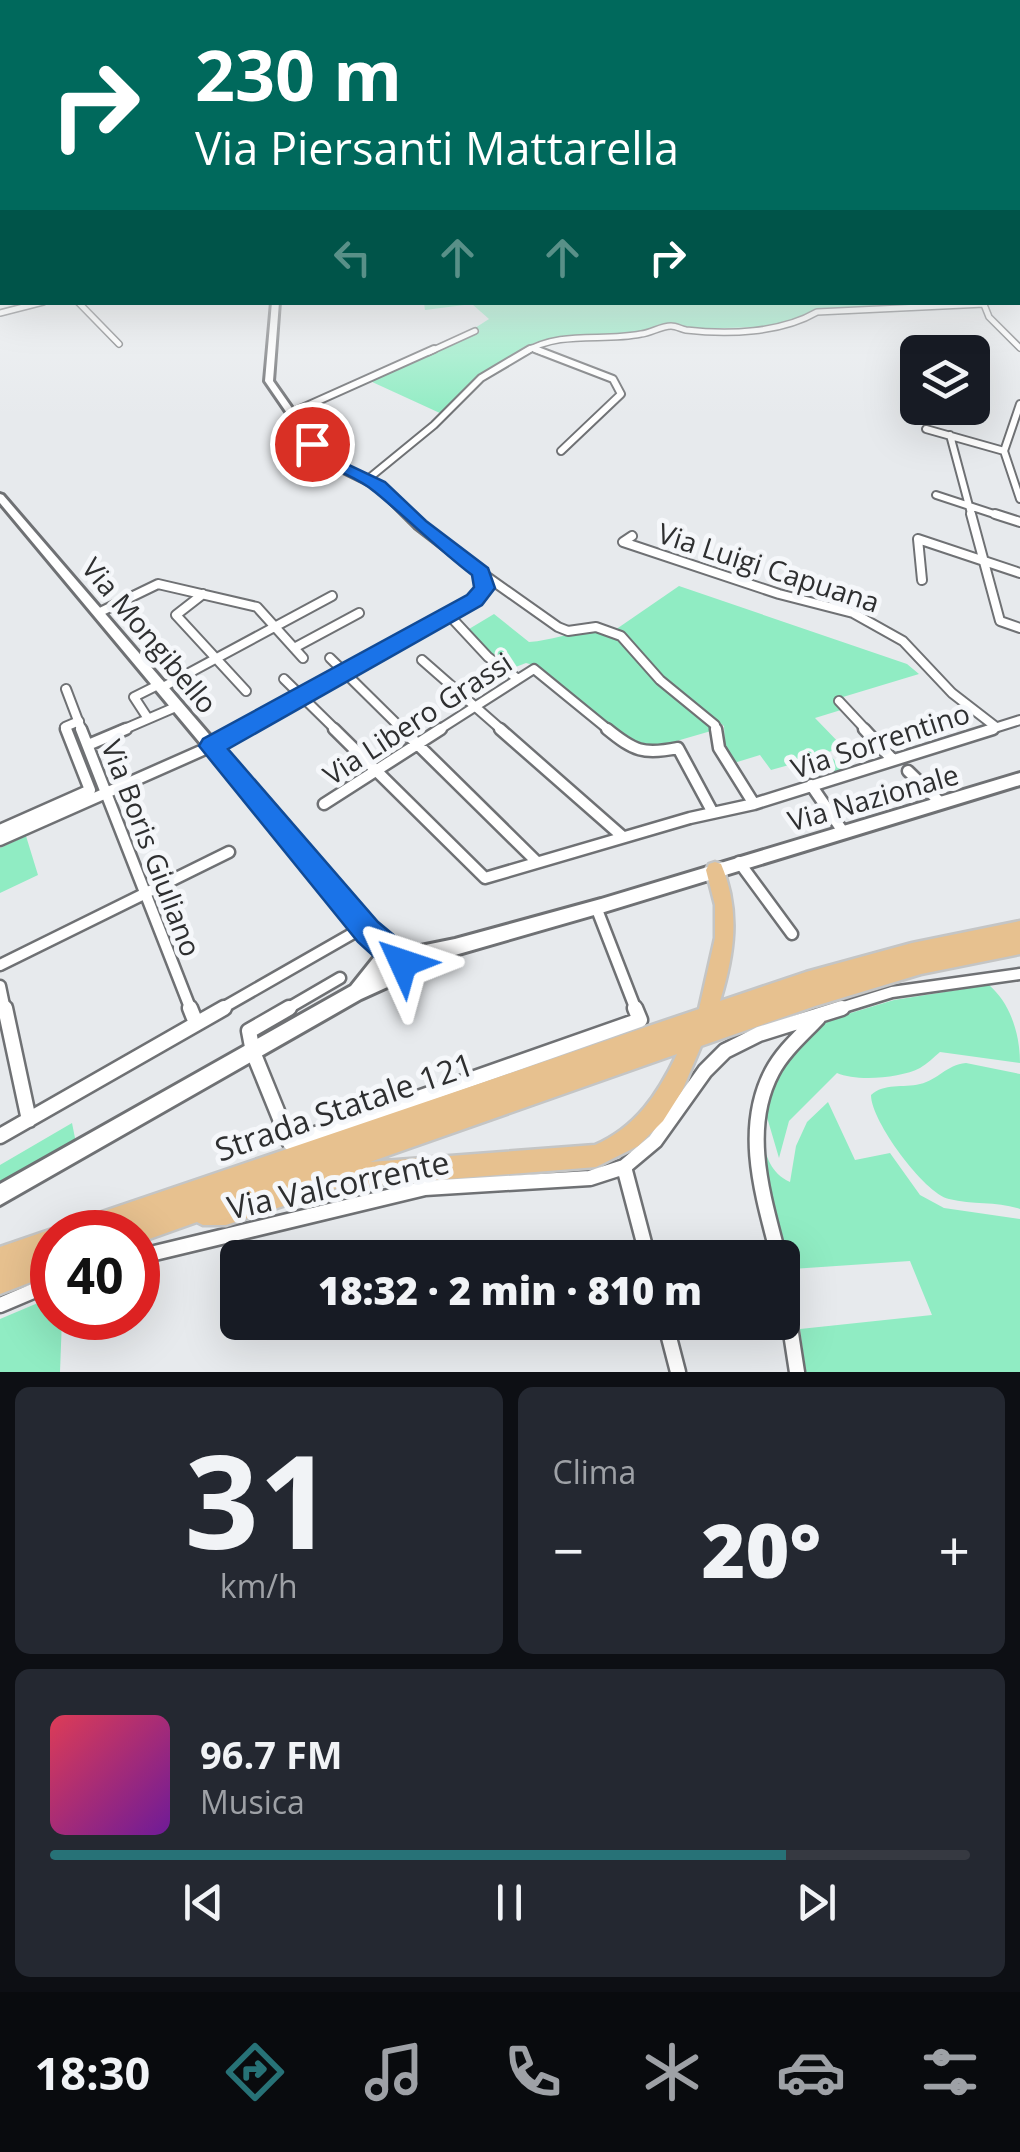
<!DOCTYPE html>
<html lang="it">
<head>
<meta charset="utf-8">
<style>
	:root { --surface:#171b24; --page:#242831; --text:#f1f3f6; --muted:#9ea1a6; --line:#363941; --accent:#277277 }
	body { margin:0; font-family:"Open Sans",sans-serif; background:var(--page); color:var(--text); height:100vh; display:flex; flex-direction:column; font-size:38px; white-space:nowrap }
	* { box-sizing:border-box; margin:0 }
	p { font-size:32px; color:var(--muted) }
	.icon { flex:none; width:55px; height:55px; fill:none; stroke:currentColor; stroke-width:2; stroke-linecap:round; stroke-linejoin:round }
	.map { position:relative; height:1372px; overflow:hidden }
	.drawer { display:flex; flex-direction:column; gap:15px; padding:15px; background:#0d0f14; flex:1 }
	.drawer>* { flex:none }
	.hud { position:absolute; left:0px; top:0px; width:1020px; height:305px; box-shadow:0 10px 40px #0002; background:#00695c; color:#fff; overflow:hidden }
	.controls { position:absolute; left:900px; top:335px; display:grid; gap:20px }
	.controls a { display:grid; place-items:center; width:90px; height:90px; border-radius:15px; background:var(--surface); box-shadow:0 10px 40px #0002; font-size:50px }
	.speed { position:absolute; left:30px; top:1210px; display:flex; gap:20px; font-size:50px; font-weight:700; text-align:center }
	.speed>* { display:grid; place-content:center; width:130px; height:130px; border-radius:50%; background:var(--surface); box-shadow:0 10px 40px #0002; line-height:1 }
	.speed .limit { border:15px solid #d22; background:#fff; color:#111 }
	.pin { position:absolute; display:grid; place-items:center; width:85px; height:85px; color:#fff; margin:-42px; border:5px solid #fff; border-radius:50%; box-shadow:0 2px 10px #0007 }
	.me { position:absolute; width:110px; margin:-55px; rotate:312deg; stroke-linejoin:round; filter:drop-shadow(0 0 8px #0008) }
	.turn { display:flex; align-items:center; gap:35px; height:210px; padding:0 30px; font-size:45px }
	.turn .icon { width:130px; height:130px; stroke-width:2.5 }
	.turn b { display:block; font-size:70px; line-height:85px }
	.lanes { display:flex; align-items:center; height:95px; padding:0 30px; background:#0003; justify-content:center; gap:50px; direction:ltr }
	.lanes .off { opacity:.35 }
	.big { font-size:75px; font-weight:800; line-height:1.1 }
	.drawer .tile { flex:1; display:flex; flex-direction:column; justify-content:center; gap:15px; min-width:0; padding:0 35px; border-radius:15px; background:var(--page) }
	.drawer .dial { align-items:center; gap:0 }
	.dial b { font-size:130px; line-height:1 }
	.song { display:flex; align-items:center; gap:30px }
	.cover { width:120px; height:120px; border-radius:15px; background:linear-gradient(135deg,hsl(350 70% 55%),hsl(280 70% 35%)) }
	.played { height:10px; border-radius:5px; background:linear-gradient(90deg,var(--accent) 80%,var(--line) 80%) }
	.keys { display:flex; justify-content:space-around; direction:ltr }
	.heat { display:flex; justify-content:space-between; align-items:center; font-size:55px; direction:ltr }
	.drawer .tiles { flex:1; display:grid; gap:15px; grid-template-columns:1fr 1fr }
	.tile:last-child { grid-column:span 2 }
	.trip { position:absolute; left:220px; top:1240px; width:580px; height:100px; border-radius:15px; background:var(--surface); box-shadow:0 10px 40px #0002; font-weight:800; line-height:100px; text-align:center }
	.tabs { display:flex; height:160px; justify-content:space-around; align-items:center; background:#090b0e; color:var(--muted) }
	.tabs .icon { width:70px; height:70px }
	.tabs .active { color:var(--accent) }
	.tabs b { font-size:45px; color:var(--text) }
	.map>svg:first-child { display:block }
</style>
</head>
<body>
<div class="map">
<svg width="1020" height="1372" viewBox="0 0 1020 1372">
	<rect width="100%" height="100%" fill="#e7eaed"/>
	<path fill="#90ecc3" d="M424,303H909L816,311L797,322L760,327L689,329L670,324L627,336L553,338L536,342L474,382L442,414L370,381L480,331L475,328L489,319L472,304L425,310Z
		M679,586L907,664L919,674L833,700L841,710L815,718L844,748L828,752L842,770L818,776L807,760L771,770L760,755L734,763L725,749L724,726L658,674L628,638L615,630Z
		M494,614L529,642C564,639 590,622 624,642L707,722L711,731L649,749L627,740L537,666L526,663L513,668L482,646L469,629Z
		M26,836L38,875L0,893V848Z
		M989,985C1011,1004 1020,1035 1020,1063L940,1052C934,1057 927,1064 920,1068C901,1078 857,1082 837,1073L789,1121L779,1158L764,1107L778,1073L821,1022L894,1000Z
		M966,1063L1020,1074V1209C997,1201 973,1205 949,1199C924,1193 871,1121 871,1095C884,1083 903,1088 920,1084C938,1080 946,1065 966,1063Z
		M828,1102L855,1160L890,1153L920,1195L944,1208L1020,1219V1372H806L800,1329L932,1315L910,1261L792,1269L763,1170L761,1134C766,1155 769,1172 790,1182L796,1146L807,1122Z
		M72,1123L76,1143L0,1187V1165Z
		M52,1297V1318H62L60,1372H0V1319Z"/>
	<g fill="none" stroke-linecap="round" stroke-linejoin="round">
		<defs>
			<path id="street-far4" d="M78,302L119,344
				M983,302L989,317L1020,348
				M0,313L43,302
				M532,348L542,352
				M429,352L475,331
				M525,352C561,330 602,342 641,334C651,333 661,326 671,326C676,326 681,329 686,330C728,335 781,333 817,312L984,304"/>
			<path id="street-far3" d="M535,349L613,379L621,394L561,451
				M1020,404L1004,451L1020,499
				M291,413L434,349
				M926,429L1004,451
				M950,435L972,517
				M368,479L434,425L481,378L530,349
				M936,495L1003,517"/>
			<path id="street-far2" d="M971,514L1000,621L1020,628
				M995,514L1020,522
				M632,536L623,542L779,594L853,613L903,641L952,693L996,727
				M483,574L558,627L568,631L596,627L621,636L660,680L715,725L716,731
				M922,580L918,539L1020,573
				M203,594L176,615L246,691
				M98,613L158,584L257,607L303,658
				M448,614L488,657L518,679
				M294,648L359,613
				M330,658L404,731
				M422,660L503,731
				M284,679L337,731
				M163,687L332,596
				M66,689L82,731
				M839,701L867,731
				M147,717L134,697L160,684
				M67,731L65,727L79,721
				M120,731L178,706
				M437,731L534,669L610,731
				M985,731L1020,720"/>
			<path id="street-far1" d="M81,729L191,1010
				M334,729L485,878L690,818L754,804L993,729
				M402,729L537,862
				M500,729L623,837
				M607,729C634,751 643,755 678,748L713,813
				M716,729L719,748L754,804
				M864,729L893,760
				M88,745L126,729
				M908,771L941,803
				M811,785L844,833
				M324,804L441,729
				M0,830L90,790L66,729
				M0,840L212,746
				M739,862L792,934
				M596,907L636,1010
				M0,965L229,852
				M0,986L5,1010
				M219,1010L364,927
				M285,1010L340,978
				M834,1010L892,992L1020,974"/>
			<path id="street" d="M5,1008L29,1120
				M190,1008L196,1023
				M289,1008L249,1031L253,1052L290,1143L640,1020L635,1008
				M0,1136L224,1008
				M624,1167L648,1258
				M138,1257L425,1188L590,1178L624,1167L655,1141L705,1071L725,1051L759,1034L842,1008
				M779,1258C764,1199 741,1131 772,1072C783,1051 802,1035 818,1018
				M782,1275L797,1372
				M0,1305L52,1283
				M665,1322L678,1372"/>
			<path id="secondary" d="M272,302H279L273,381L315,441L333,460L382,484L423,523L485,570L492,583L479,603L220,748L374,927L401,950L455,939L601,899L1020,773V785L601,913L455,955L411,964L405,979L361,999L0,1205V1184L351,986L375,956L381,954L362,937L0,503V494L3,495L213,739L471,597L480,583L476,574L415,527L376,488L327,464L309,445L265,381Z"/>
			<path id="primary" d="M715,862L721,864C741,911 734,955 720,1001L806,972L912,943L1020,921V954L921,974L815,1006L701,1046L682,1091L663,1121L638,1146L596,1167L337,1188L226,1225H203L197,1222L138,1243V1232H123L125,1228L112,1232H66L69,1223L78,1220L699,1009L715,938V905L706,870L709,864ZM677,1054C658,1094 636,1127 595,1145L370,1162Z
				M52,1229L61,1232H52V1274L0,1294V1247Z"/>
		</defs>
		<use href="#street-far4" stroke="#6f7174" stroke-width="8"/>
		<use href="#street-far3" stroke="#6f7174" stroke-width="10"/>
		<use href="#street-far2" stroke="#6f7174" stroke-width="12"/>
		<use href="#street-far1" stroke="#6f7174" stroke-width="15"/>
		<use href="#street" stroke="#6f7174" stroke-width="19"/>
		<use href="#secondary" stroke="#6f7174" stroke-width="6"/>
		<use href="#primary" stroke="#c4c5c5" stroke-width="5"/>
		<use href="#street-far4" stroke="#fff" stroke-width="5"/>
		<use href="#street-far3" stroke="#fff" stroke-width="6"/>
		<use href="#street-far2" stroke="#fff" stroke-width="8"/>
		<use href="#street-far1" stroke="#fff" stroke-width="10"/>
		<use href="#street" stroke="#fff" stroke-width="14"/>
		<use href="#secondary" fill="#fff" fill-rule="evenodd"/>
		<use href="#primary" fill="#e7c18f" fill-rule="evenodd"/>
	</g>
	<linearGradient id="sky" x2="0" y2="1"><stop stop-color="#7eb1ef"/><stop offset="0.54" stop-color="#f4f6f7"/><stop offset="1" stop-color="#f4f6f7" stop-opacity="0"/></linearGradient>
	<rect width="1020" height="416" fill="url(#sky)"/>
	<path fill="#1a73e8" stroke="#114b97" stroke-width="2.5" d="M306,440H318L336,459L385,482L426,521L488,568L495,588L482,605L228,749L378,922L414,952L418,963L414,973L403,977L392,973L358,942L199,746L203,739L467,595L474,587L472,575C438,549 408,519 375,492C350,471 327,473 303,444Z"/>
	<g text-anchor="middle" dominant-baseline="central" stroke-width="10" stroke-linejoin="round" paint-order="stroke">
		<g font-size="28" fill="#2e2f30" stroke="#f5f7fa">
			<text transform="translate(769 567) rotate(18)">Via Luigi Capuana</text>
			<text transform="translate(150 635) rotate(50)">Via Mongibello</text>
			<text transform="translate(417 718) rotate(-33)">Via Libero Grassi</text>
			<text transform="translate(880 740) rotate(-18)">Via Sorrentino</text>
			<text transform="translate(873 797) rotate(-16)">Via Nazionale</text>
			<text transform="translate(152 848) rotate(69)">Via Boris Giuliano</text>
		</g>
		<g font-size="32" fill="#2e2f30" stroke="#f5f7fa">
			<text transform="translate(344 1106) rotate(-19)">Strada Statale 121</text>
			<text transform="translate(338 1184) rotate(-12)">Via Valcorrente</text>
		</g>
	</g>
</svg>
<div class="controls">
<a><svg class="icon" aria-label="layers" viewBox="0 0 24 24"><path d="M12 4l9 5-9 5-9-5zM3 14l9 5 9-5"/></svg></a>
</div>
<div class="speed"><div class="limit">40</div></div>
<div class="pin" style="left:312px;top:444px;background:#d93025"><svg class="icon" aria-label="arrive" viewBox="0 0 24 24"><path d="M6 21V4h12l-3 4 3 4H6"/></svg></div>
<svg class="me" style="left:403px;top:963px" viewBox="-20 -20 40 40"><path d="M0-17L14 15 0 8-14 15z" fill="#1a73e8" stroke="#fff" stroke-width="4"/></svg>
<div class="trip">18:32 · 2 min · 810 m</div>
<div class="hud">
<div class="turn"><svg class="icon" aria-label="right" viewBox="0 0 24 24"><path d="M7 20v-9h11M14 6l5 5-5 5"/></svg><div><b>230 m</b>Via Piersanti Mattarella</div></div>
<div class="lanes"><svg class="icon off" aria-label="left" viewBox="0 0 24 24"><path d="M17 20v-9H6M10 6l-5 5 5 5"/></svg><svg class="icon off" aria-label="ahead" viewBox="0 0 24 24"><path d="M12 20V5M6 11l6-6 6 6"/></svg><svg class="icon off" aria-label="ahead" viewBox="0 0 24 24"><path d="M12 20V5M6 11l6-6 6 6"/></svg><svg class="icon" aria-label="right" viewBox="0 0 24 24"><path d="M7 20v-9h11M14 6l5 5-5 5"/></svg></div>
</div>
</div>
<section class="drawer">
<div class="tiles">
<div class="tile dial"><b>31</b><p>km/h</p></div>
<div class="tile"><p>Clima</p>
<div class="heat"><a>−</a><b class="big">20°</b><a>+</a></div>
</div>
<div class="tile">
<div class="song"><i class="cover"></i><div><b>96.7 FM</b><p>Musica</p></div></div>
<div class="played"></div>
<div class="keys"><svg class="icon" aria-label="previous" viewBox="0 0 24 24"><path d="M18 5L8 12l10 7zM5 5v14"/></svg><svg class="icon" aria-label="pause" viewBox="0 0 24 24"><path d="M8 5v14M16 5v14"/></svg><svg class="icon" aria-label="next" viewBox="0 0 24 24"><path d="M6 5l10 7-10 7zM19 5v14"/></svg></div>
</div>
</div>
</section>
<nav class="tabs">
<b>18:30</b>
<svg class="icon active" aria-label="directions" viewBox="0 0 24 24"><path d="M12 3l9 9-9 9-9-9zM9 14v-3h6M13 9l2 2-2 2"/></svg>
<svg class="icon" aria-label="music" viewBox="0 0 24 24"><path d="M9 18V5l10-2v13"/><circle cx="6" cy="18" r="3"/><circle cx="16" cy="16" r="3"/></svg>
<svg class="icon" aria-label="phone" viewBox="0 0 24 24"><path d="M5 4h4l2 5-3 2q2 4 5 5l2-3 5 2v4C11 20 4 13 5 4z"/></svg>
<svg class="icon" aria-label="climate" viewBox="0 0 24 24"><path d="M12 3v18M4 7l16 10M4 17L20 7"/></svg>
<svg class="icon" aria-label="car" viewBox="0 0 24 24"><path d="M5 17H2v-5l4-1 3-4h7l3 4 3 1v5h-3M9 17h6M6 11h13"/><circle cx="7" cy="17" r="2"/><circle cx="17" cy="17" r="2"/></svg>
<svg class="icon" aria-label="filters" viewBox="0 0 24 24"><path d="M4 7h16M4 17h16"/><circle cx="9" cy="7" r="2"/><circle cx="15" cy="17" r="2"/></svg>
</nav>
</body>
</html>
